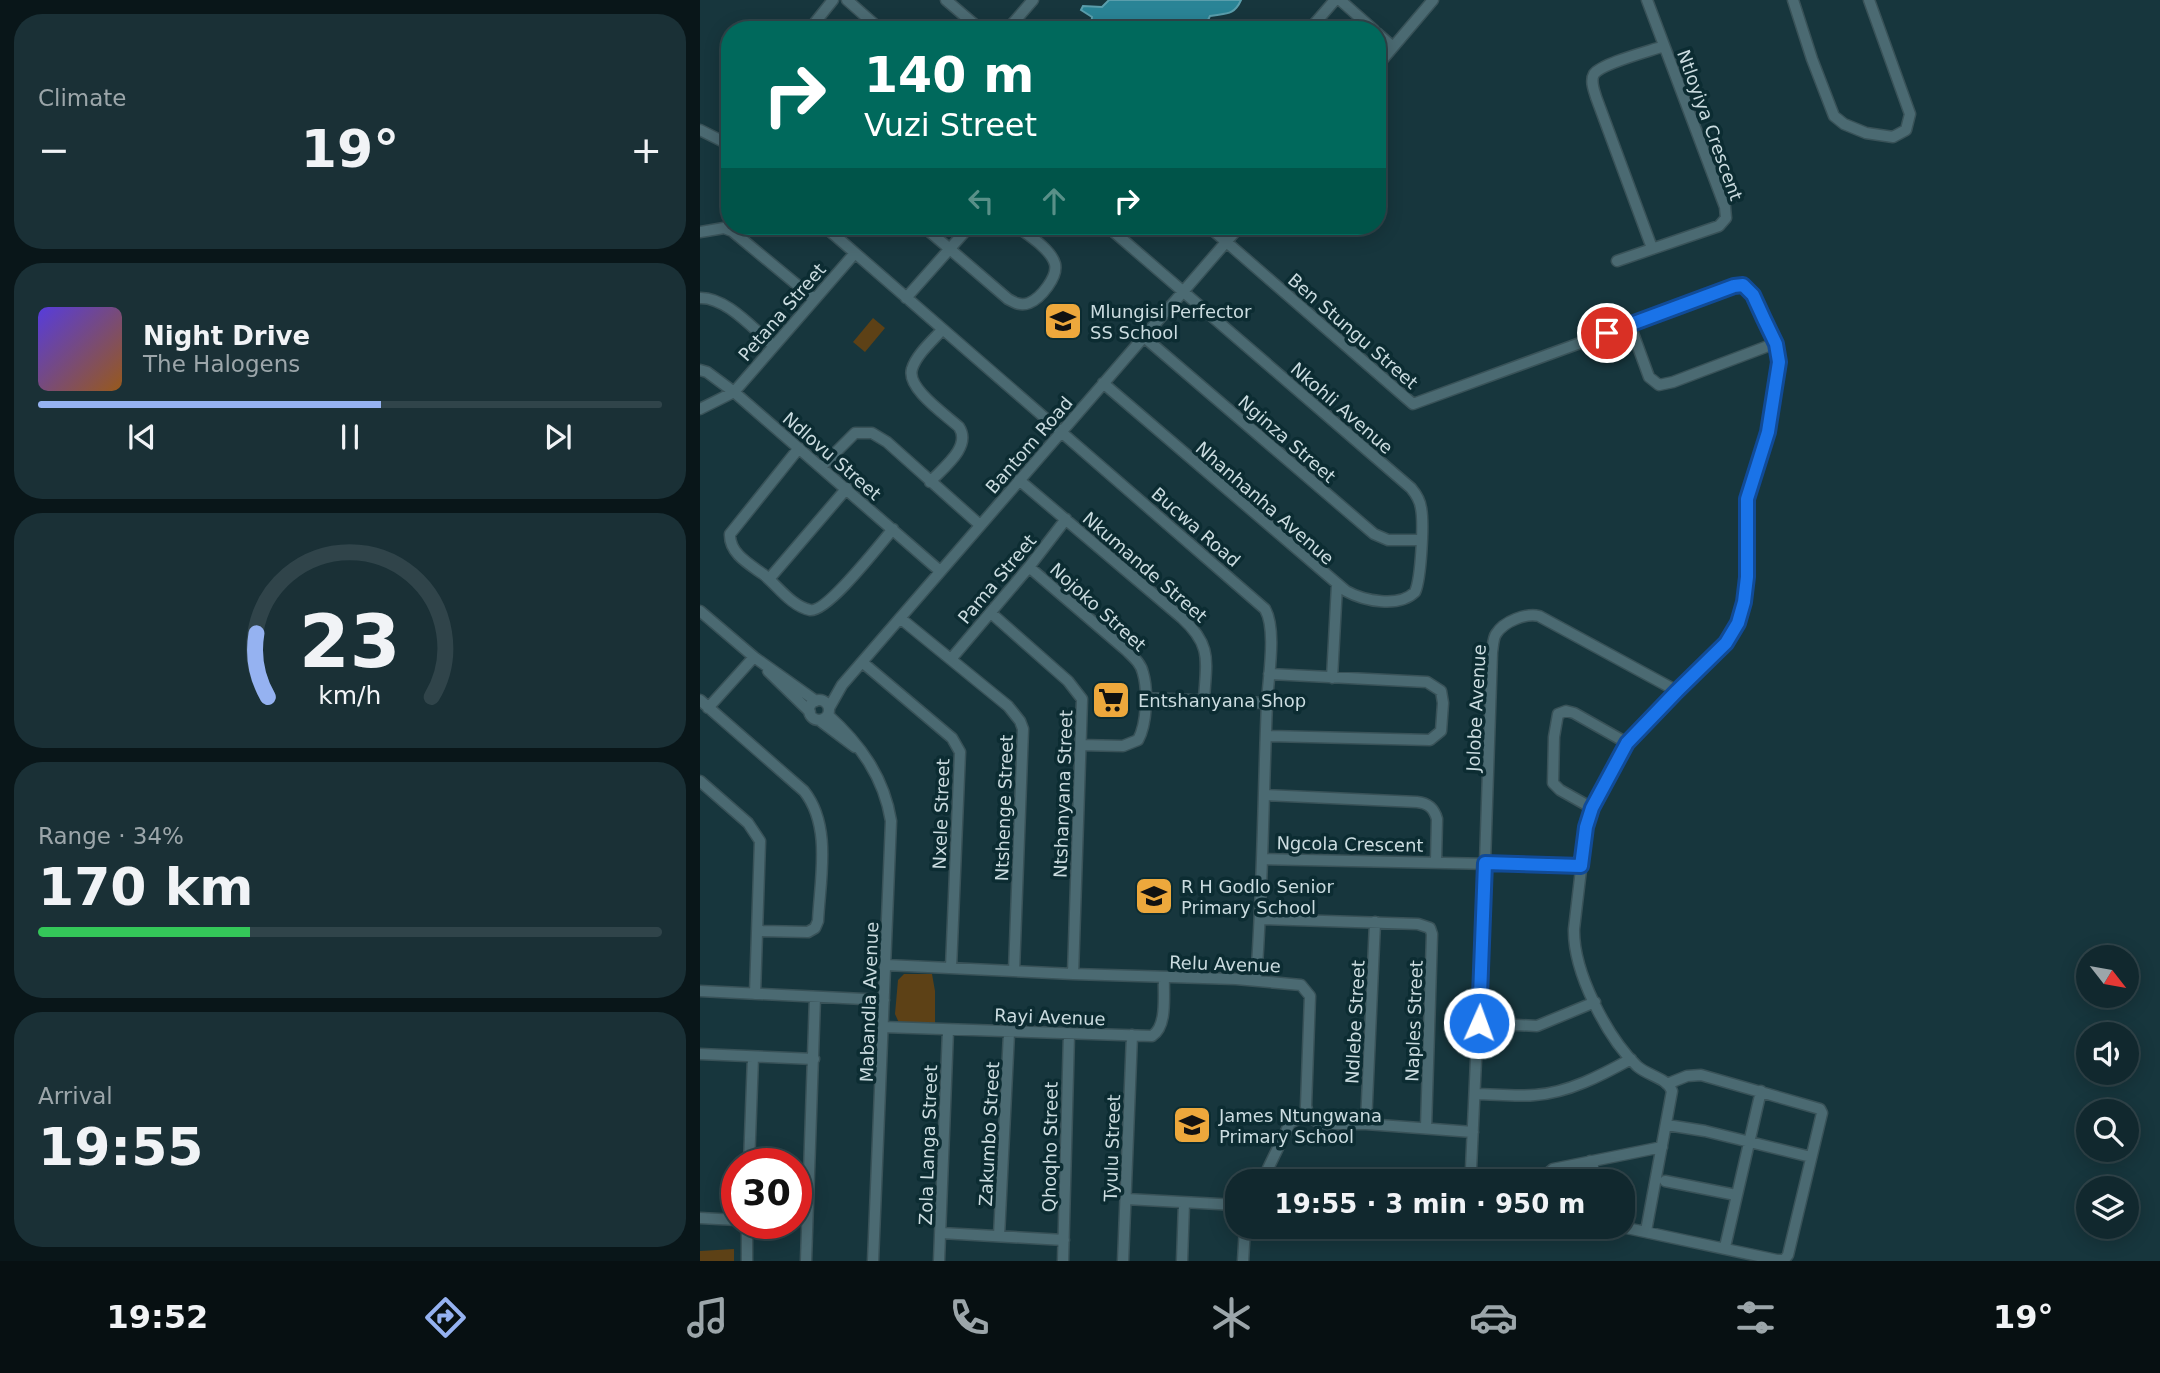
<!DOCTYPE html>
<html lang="en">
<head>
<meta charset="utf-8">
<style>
	:root { --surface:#11282e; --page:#1a3036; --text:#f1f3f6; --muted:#9ca6aa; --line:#30444a; --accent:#95b2f1 }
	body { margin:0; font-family:"DejaVu Sans",sans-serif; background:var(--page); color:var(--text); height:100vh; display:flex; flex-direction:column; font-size:26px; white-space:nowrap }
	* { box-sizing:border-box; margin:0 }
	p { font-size:23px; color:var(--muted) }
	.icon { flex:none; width:38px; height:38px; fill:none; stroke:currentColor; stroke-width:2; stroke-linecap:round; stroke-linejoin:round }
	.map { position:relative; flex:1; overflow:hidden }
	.details { display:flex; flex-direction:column; gap:14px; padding:14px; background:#091619; width:700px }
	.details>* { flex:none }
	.banner { position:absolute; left:21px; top:21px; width:665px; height:214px; border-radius:28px; box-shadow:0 4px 18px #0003,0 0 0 2px var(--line); background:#00695c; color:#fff; overflow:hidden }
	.needle { width:46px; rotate:121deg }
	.controls { position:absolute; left:1376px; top:945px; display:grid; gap:14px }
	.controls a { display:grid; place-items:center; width:63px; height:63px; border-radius:50%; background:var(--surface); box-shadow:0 4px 18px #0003,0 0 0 2px var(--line); font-size:35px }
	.speed { position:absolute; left:21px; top:1148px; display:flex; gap:14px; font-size:35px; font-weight:700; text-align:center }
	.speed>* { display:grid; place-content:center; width:91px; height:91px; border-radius:50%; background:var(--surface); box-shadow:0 4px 18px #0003,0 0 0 2px var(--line); line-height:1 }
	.speed .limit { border:10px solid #d22; background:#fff; color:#111 }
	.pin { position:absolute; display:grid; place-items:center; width:60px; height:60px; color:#fff; margin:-30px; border:4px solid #fff; border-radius:50%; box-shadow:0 2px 7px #0007 }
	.me { position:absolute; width:77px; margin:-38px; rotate:2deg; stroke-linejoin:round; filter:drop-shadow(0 0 5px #0008) }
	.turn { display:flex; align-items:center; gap:24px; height:147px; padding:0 28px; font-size:32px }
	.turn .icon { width:91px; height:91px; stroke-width:2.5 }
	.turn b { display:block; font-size:49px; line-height:60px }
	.lanes { display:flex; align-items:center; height:66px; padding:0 28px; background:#0003; justify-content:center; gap:35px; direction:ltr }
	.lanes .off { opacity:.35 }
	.big { font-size:52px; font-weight:700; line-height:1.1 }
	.details .tile { flex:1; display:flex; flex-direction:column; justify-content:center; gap:10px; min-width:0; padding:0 24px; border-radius:28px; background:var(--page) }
	.details .dial { align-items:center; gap:0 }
	.dial svg { height:182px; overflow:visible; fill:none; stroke:var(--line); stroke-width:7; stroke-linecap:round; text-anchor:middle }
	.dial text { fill:var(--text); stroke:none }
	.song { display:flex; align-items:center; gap:21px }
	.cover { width:84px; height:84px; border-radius:10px; background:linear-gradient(135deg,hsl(250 70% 55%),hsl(30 70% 35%)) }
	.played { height:7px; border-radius:4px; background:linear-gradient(90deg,var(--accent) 55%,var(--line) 55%) }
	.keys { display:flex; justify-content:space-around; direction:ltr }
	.heat { display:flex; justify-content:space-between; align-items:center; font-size:38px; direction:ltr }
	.charge { height:10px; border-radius:5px; background:linear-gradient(90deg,#34c759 34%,var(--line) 0) }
	.trip { position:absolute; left:525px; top:1169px; width:410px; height:70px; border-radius:28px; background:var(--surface); box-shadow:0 4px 18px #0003,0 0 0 2px var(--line); font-weight:700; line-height:70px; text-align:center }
	.dock { display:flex; height:112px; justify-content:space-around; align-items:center; background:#071012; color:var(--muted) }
	.dock .icon { width:49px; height:49px }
	.dock .active { color:var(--accent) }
	.dock b { font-size:32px; color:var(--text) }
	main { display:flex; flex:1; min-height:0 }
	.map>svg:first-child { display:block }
</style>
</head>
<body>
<main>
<section class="details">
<div class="tile"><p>Climate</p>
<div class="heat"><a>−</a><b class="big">19°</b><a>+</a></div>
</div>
<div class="tile">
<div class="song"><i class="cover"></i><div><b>Night Drive</b><p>The Halogens</p></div></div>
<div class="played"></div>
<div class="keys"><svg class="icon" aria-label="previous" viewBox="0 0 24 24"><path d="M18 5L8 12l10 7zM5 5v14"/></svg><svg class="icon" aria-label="pause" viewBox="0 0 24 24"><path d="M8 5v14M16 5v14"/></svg><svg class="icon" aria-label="next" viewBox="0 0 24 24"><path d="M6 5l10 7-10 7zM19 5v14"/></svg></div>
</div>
<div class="tile dial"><svg viewBox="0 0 100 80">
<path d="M14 69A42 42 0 1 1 86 69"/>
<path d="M14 69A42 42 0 0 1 9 41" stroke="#95b2f1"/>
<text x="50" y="56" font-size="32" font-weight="700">23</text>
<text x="50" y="72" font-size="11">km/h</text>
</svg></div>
<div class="tile"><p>Range · 34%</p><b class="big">170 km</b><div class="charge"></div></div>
<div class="tile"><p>Arrival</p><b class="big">19:55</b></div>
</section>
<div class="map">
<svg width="1460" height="1261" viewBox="0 0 1460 1261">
	<rect width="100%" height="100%" fill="#17363d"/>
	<path fill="#5d4116" d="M173,318L185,328L165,352L153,342Z
		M204,974H232L235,991V1023L224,1025L223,1023H199L195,1014L198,980Z
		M34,1249V1261H0V1251Z"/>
	<path fill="#2a8496" stroke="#5a9eac" stroke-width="2" d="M409,0H541C534,16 525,13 510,16L503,30H391L392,17L381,10L383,6L402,7Z"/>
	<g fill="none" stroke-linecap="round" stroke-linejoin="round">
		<defs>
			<path id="minor" d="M147,0L181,30
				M246,0L281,30
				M640,0L674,30
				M1093,0L1112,59L1134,116L1144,124L1166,133L1193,137L1206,130L1210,114L1169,0
				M109,30L133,0
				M307,30L333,0
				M609,30L635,0
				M677,33L693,47
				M677,66L733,0
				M0,130L30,145
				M124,226L565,609C577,630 568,678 567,703C563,796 563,888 556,980
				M223,226L308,299C315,303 321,306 329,303C341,298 358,277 355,264C351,249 328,235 316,226
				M508,226L713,404L1039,285L1047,288L1053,295L1076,343L1079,362L1068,432L1047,499V577L1044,602L1038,623L1031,637L927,743L903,786L892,808L886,827L874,929C873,972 907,1037 937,1066C948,1076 966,1077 972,1091L946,1231
				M0,232L24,228L32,231L113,298
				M952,248L896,97C894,90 890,81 894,74C902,63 950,51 964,46
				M917,261L1019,226L1026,218L1025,207L947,0
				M0,298C26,297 53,329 73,345
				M206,298L270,226
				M930,325L949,377L959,385L973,382L1076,343
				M444,337L674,534L688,540H721
				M0,370L7,372L34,392L240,571
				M403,383L646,591C664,601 699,608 715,592C721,579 724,523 721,508C720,500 716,494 711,488L407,226
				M0,409L34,392L155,253
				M99,448L30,534C29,553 49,564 63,574C77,585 91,606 110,610C127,613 180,544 193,529
				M121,467L155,433H172L187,442L280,525
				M319,480L482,618C513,646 506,662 504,700
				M230,482C243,468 272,447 259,427C246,415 206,388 212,369C216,355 232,341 242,330
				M329,567L426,650C433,657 441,663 443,673C448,690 447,724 438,740L423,746L381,745
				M69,579L147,488
				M0,611L54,657L116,701
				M291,613L368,681L382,699L373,974
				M200,618L308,706L320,721L323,729L314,971
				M251,659L329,567L366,519
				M162,662L252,738L260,752L251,968
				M68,671L110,712
				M632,678L637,585
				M445,698L567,703
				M0,700L104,791C132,826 120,879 118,921L115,928L108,932L58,931
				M109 710a10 10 0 1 1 20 0a10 10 0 1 1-20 0Z
				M8,708L54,657
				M129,708L142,685L540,226
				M128,715C160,744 184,777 191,821L173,1261
				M119,720L155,747
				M566,736L730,740L741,731L743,703L741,691L727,682L569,674
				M0,781L48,823L60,841L55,994
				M564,795L717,802C728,803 734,808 737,819L736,861
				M892,808L860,790L853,783L854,737L858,714L866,711L874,713L927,743
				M563,859L881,866
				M561,919L718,924L730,928L732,934L726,1128
				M186,965L373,974L536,979L601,985L610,996L606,1106L609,1117L621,1124H666L773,1132
				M0,991L184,1000
				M779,1023L837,1026L895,1002
				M183,1027L452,1036C468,1026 463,994 464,977
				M0,1054L114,1059
				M775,1094C794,1094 815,1097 835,1095C868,1093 902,1075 931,1059
				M666,1124L675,922
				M967,1125L1005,1131L1111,1157
				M890,1161L900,1181
				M49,1164L53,1057
				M562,1181L590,1123L598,1119
				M775,1181L771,1169L785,863L792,652C793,647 793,638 796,634C804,621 826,613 839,616L977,691
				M839,1181L853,1169L962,1147
				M965,1181L1036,1195
				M426,1199L537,1205
				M0,1218L37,1220
				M922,1227L1077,1260H1084L1088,1255L1122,1113L1120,1109L1001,1075L987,1076L967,1084
				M241,1233L364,1240
				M299,1236L309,1033
				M1025,1247L1061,1091
				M47,1261V1223
				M106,1261L115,997
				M239,1261L248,1030
				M363,1261L369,1034
				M423,1261L432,1035
				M482,1261L484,1203
				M543,1261L545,1227"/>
		</defs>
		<use href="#minor" stroke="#395258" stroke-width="13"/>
		<use href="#minor" stroke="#4b6a72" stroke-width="10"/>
	</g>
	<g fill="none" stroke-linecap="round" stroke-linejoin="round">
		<defs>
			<path id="route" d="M779,1023L785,863L881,866L886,827L892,808L927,743L977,691L1026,643L1038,623L1044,602L1047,577V499L1068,432L1079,362L1076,344L1064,319L1053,295L1043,285L1034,286L907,333"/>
		</defs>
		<use href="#route" stroke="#114b97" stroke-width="18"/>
		<use href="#route" stroke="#1a73e8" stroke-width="12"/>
	</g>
	<defs>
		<symbol id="school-square" viewBox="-11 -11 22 22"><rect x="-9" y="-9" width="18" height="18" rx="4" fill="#eda83c" stroke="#0c2c32"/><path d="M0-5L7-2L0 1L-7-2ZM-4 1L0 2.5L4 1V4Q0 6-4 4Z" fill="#111"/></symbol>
		<symbol id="supermarket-square" viewBox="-11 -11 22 22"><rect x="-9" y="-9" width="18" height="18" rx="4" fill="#eda83c" stroke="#0c2c32"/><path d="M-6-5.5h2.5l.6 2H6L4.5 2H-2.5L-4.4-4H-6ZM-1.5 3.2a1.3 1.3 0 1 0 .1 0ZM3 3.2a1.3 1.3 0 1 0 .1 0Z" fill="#111"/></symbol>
	</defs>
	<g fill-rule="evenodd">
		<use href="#school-square" x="341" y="299" width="44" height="44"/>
		<use href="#supermarket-square" x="389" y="678" width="44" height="44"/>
		<use href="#school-square" x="432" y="874" width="44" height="44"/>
		<use href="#school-square" x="470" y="1103" width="44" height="44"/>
	</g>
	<g text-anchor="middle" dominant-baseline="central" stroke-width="7" stroke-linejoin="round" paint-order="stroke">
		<g font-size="18" fill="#cbdce0" stroke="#0c2c32">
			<text transform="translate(1010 125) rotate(70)">Ntloyiya Crescent</text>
			<text transform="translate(82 312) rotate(-49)">Petana Street</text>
			<text transform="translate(653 331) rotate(41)">Ben Stungu Street</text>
			<text transform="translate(642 408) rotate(41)">Nkohli Avenue</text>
			<text transform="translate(587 439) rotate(41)">Nginza Street</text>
			<text transform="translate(329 445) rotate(-49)">Bantom Road</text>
			<text transform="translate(132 456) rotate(41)">Ndlovu Street</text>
			<text transform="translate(565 503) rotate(41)">Nhanhanha Avenue</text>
			<text transform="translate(496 527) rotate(41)">Bucwa Road</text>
			<text transform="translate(445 567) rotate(41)">Nkumande Street</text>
			<text transform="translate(297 579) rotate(-50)">Pama Street</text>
			<text transform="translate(398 607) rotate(42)">Nojoko Street</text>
			<text transform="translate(776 708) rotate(-87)">Jolobe Avenue</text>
			<text transform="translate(363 794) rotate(-88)">Ntshanyana Street</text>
			<text transform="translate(304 808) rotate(-88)">Ntshenge Street</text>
			<text transform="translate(241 814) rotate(-88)">Nxele Street</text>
			<text transform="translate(650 844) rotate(1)">Ngcola Crescent</text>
			<text transform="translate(525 964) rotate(2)">Relu Avenue</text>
			<text transform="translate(169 1002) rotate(-88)">Mabandla Avenue</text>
			<text transform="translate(350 1017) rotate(2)">Rayi Avenue</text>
			<text transform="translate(714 1021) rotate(-88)">Naples Street</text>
			<text transform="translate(655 1022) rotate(-87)">Ndlebe Street</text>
			<text transform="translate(289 1134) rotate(-87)">Zakumbo Street</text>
			<text transform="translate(228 1145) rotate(-88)">Zola Langa Street</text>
			<text transform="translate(350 1147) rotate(-89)">Qhoqho Street</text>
			<text transform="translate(412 1148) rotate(-88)">Tyulu Street</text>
		</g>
		<g font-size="18" fill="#cbdce0" stroke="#0c2c32" text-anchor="start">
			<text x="390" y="311">Mlungisi Perfector<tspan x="390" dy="21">SS School</tspan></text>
			<text x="438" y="700">Entshanyana Shop</text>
			<text x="481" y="886">R H Godlo Senior<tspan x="481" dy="21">Primary School</tspan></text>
			<text x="519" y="1115">James Ntungwana<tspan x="519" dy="21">Primary School</tspan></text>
		</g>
	</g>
</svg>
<div class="controls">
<a><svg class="needle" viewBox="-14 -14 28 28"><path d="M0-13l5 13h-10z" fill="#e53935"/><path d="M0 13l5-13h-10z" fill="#9ca6aa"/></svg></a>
<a><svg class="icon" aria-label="sound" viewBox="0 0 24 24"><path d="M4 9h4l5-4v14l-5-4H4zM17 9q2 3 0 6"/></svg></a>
<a><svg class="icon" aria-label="search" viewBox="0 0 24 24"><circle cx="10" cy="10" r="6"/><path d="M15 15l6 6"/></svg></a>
<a><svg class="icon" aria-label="layers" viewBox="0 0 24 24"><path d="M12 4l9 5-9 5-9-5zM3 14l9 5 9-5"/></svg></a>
</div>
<div class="speed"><div class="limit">30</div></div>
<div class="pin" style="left:907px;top:333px;background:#d93025"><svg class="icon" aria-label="arrive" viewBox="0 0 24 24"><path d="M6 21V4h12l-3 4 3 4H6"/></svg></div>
<svg class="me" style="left:779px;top:1023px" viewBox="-20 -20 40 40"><circle r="17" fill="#1a73e8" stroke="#fff" stroke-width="3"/><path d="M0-11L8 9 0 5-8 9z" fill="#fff"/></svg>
<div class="trip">19:55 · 3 min · 950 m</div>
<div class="banner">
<div class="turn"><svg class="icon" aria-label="right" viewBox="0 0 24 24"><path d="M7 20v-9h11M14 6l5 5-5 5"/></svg><div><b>140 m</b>Vuzi Street</div></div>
<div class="lanes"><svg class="icon off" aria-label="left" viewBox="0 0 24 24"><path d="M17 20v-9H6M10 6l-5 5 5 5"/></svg><svg class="icon off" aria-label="ahead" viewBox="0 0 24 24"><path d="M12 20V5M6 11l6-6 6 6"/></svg><svg class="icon" aria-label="right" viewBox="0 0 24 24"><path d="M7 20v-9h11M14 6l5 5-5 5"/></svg></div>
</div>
</div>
</main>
<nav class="dock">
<b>19:52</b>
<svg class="icon active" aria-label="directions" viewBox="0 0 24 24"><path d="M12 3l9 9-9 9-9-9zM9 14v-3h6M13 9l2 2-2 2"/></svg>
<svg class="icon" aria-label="music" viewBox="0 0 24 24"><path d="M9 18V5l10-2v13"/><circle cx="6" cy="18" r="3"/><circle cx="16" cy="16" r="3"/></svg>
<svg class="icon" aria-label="phone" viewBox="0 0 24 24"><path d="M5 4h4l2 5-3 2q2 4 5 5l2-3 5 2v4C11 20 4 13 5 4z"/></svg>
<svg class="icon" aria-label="climate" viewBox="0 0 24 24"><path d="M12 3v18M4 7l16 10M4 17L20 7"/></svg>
<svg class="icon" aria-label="car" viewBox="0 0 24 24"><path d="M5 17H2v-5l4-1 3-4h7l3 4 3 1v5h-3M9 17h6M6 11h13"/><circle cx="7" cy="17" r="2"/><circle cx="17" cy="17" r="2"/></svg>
<svg class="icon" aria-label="filters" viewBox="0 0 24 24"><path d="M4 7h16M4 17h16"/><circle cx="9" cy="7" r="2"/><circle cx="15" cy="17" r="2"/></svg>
<b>19°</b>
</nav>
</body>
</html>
